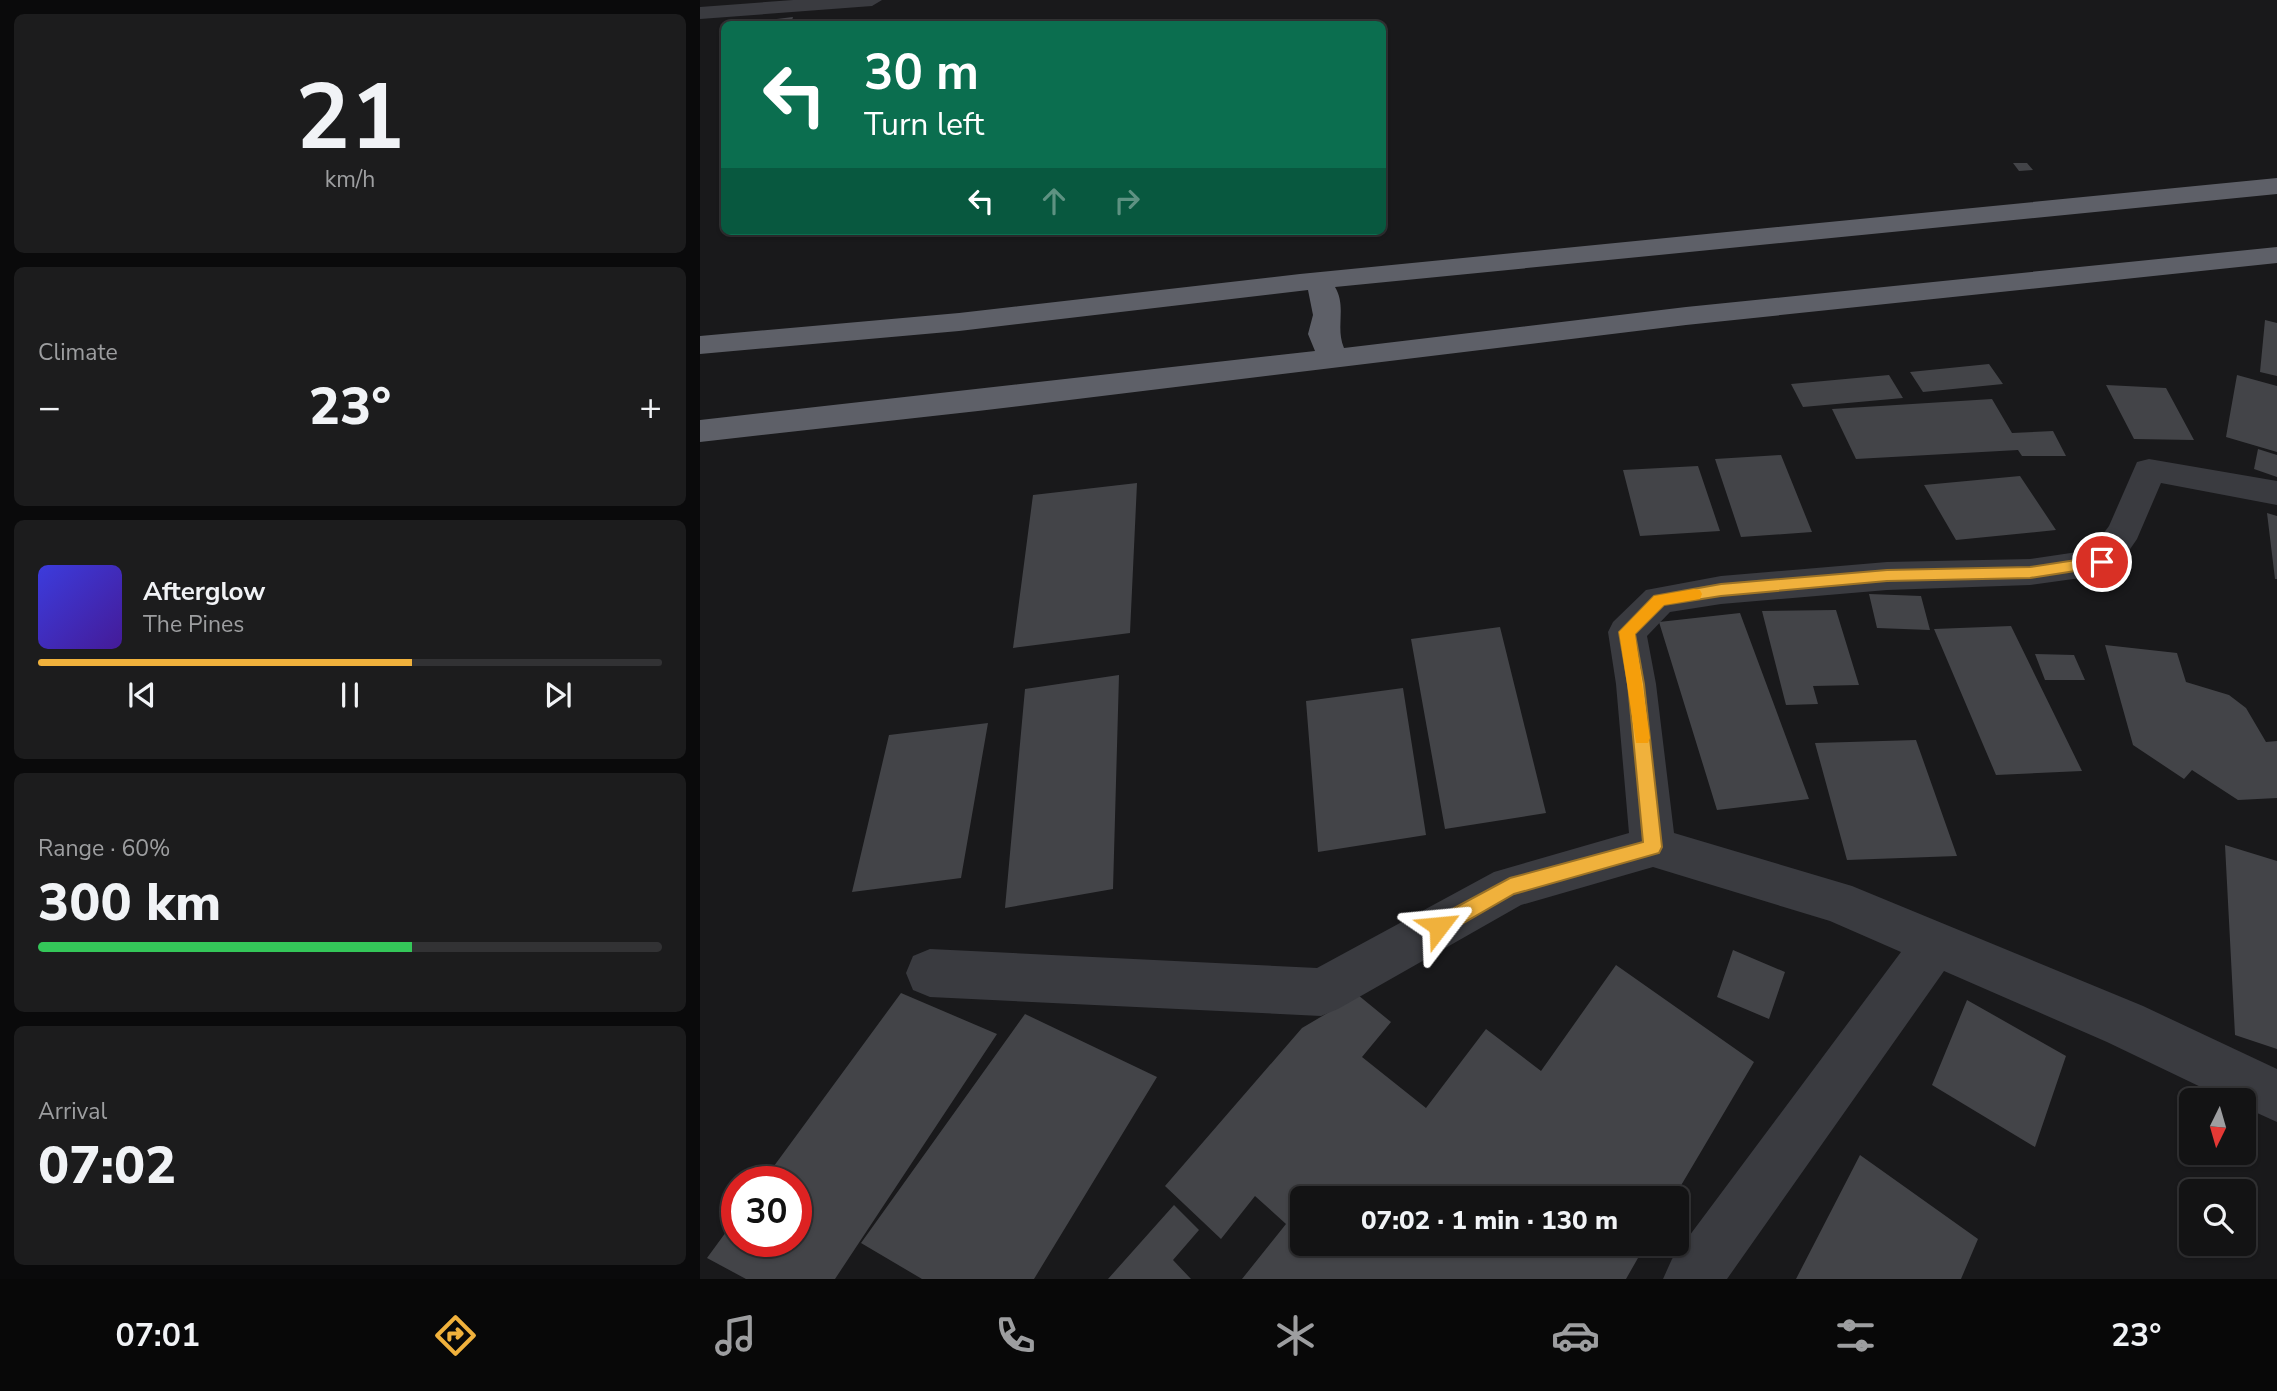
<!DOCTYPE html>
<html lang="en">
<head>
<meta charset="utf-8">
<style>
	:root { --surface:#131314; --page:#1c1c1d; --text:#f1f3f6; --muted:#9d9ea0; --line:#323234; --accent:#f0b13c }
	body { margin:0; font-family:"Nunito Sans",sans-serif; background:var(--page); color:var(--text); height:100vh; display:flex; flex-direction:column; font-size:26px; white-space:nowrap }
	* { box-sizing:border-box; margin:0 }
	p { font-size:23px; color:var(--muted) }
	.icon { flex:none; width:38px; height:38px; fill:none; stroke:currentColor; stroke-width:2; stroke-linecap:round; stroke-linejoin:round }
	.map { position:relative; flex:1; overflow:hidden }
	.drawer { display:flex; flex-direction:column; gap:14px; padding:14px; background:#0a0a0b; width:700px }
	.drawer>* { flex:none }
	.banner { position:absolute; left:21px; top:21px; width:665px; height:214px; border-radius:10px; box-shadow:0 2px 5px #0004,0 0 0 2px var(--line); background:#0b6e4f; color:#fff; overflow:hidden }
	.needle { width:46px; rotate:185deg }
	.buttons { position:absolute; left:1479px; top:1088px; display:grid; gap:14px }
	.buttons a { display:grid; place-items:center; width:77px; height:77px; border-radius:10px; background:var(--surface); box-shadow:0 2px 5px #0004,0 0 0 2px var(--line); font-size:35px }
	.speed { position:absolute; left:21px; top:1166px; display:flex; gap:14px; font-size:35px; font-weight:700; text-align:center }
	.speed>* { display:grid; place-content:center; width:91px; height:91px; border-radius:50%; background:var(--surface); box-shadow:0 2px 5px #0004,0 0 0 2px var(--line); line-height:1 }
	.speed .limit { border:10px solid #d22; background:#fff; color:#111 }
	.pin { position:absolute; display:grid; place-items:center; width:60px; height:60px; color:#fff; margin:-30px; border:4px solid #fff; border-radius:50%; box-shadow:0 2px 7px #0007 }
	.me { position:absolute; width:77px; margin:-38px; rotate:61deg; stroke-linejoin:round; filter:drop-shadow(0 0 5px #0008) }
	.turn { display:flex; align-items:center; gap:24px; height:147px; padding:0 28px; font-size:32px }
	.turn .icon { width:91px; height:91px; stroke-width:2.5 }
	.turn b { display:block; font-size:49px; line-height:60px }
	.lanes { display:flex; align-items:center; height:66px; padding:0 28px; background:#0003; justify-content:center; gap:35px; direction:ltr }
	.lanes .off { opacity:.35 }
	.big { font-size:52px; font-weight:800; line-height:1.1 }
	.drawer .card { flex:1; display:flex; flex-direction:column; justify-content:center; gap:10px; min-width:0; padding:0 24px; border-radius:10px; background:var(--page) }
	.drawer .dial { align-items:center; gap:0 }
	.dial b { font-size:91px; line-height:1 }
	.song { display:flex; align-items:center; gap:21px }
	.cover { width:84px; height:84px; border-radius:10px; background:linear-gradient(135deg,hsl(240 70% 55%),hsl(260 70% 35%)) }
	.played { height:7px; border-radius:4px; background:linear-gradient(90deg,var(--accent) 60%,var(--line) 60%) }
	.keys { display:flex; justify-content:space-around; direction:ltr }
	.heat { display:flex; justify-content:space-between; align-items:center; font-size:38px; direction:ltr }
	.charge { height:10px; border-radius:5px; background:linear-gradient(90deg,#34c759 60%,var(--line) 0) }
	.trip { position:absolute; left:590px; top:1186px; width:399px; height:70px; border-radius:10px; background:var(--surface); box-shadow:0 2px 5px #0004,0 0 0 2px var(--line); font-weight:800; line-height:70px; text-align:center }
	.dock { display:flex; height:112px; justify-content:space-around; align-items:center; background:#080808; color:var(--muted) }
	.dock .icon { width:49px; height:49px }
	.dock .active { color:var(--accent) }
	.dock b { font-size:32px; color:var(--text) }
	main { display:flex; flex:1; min-height:0 }
	.map>svg:first-child { display:block }
</style>
</head>
<body>
<main>
<section class="drawer">
<div class="card dial"><b>21</b><p>km/h</p></div>
<div class="card"><p>Climate</p>
<div class="heat"><a>−</a><b class="big">23°</b><a>+</a></div>
</div>
<div class="card">
<div class="song"><i class="cover"></i><div><b>Afterglow</b><p>The Pines</p></div></div>
<div class="played"></div>
<div class="keys"><svg class="icon" aria-label="previous" viewBox="0 0 24 24"><path d="M18 5L8 12l10 7zM5 5v14"/></svg><svg class="icon" aria-label="pause" viewBox="0 0 24 24"><path d="M8 5v14M16 5v14"/></svg><svg class="icon" aria-label="next" viewBox="0 0 24 24"><path d="M6 5l10 7-10 7zM19 5v14"/></svg></div>
</div>
<div class="card"><p>Range · 60%</p><b class="big">300 km</b><div class="charge"></div></div>
<div class="card"><p>Arrival</p><b class="big">07:02</b></div>
</section>
<div class="map">
<svg width="1577" height="1279" viewBox="0 0 1577 1279">
	<rect width="100%" height="100%" fill="#19191b"/>
	<path fill="#434448" d="M93,17L91,24H43V23Z
		M1313,163H1327L1333,170L1319,171Z
		M1565,320L1577,323V376L1560,372Z
		M1289,364L1303,384L1223,392L1210,372Z
		M1189,375L1203,398L1103,407L1091,384Z
		M1537,375L1577,386V452L1526,437Z
		M1406,385L1466,388L1494,440L1434,439Z
		M1292,399L1312,433L1353,431L1366,456H1322L1318,450L1156,459L1132,409Z
		M1558,449L1577,455V477L1554,469Z
		M1081,455L1112,532L1041,537L1015,459Z
		M998,466L1020,531L940,536L923,470Z
		M1320,476L1356,530L1256,540L1224,485Z
		M437,483L430,633L313,648L333,495Z
		M1567,513L1577,516V579H1575Z
		M1169,594L1221,596L1230,630L1177,628Z
		M1136,610L1159,685L1113,686L1118,704L1086,705L1062,611Z
		M1040,613L1109,799L1017,810L959,622Z
		M1311,626L1382,771L1296,775L1234,629Z
		M800,627L846,813L745,829L711,639Z
		M1405,645L1477,653L1486,682L1529,695L1546,708L1566,742L1577,741V798L1538,800L1492,770L1484,779L1433,745Z
		M1335,654L1374,655L1385,680H1345Z
		M419,675L413,889L305,908L325,689Z
		M703,688L726,835L618,852L606,701Z
		M288,723L261,878L152,892L189,735Z
		M1216,740L1257,856L1147,860L1115,743Z
		M1525,845L1577,861V1049L1535,1035Z
		M1033,950L1085,972L1069,1019L1017,997Z
		M916,965L1054,1062L973,1199H602V1244H946L926,1279H542L586,1224L555,1196L521,1239L465,1186L602,1028L658,995L691,1022L662,1057L726,1108L786,1029L841,1071Z
		M201,993L297,1034L135,1279H46L7,1258L37,1217V1241H96V1181H63Z
		M1267,1000L1366,1056L1335,1147L1232,1085Z
		M325,1014L457,1077L334,1279H222L161,1243Z
		M1160,1155L1278,1239L1261,1279H1096Z
		M474,1205L499,1230L473,1260L491,1279H408Z"/>
	<g fill="none" stroke-linecap="round" stroke-linejoin="round">
		<path fill="#3a3b40" fill-rule="evenodd" d="M93,0H182L172,6L0,19V7Z
			M1449,459L1577,481V505L1461,483L1437,539L1415,571L1402,575L1330,585L1187,590L1021,604L970,612L947,636L956,684L974,833L1152,886L1443,1006L1577,1069V1122L1544,1107V1101H1530L1407,1042L1244,971L1027,1279H963L972,1259L1201,952L1130,921L953,867L821,905L638,1009L621,1016L230,997L213,990L206,973L213,956L230,949L617,968L794,872L929,833L916,684L908,632L913,622L946,590L1021,576L1187,562L1330,559L1391,550L1409,526L1437,462Z"/>
		<path fill="#5e6068" fill-rule="evenodd" d="M1577,178V194L635,287C647,307 635,327 644,348L986,307L1577,247V263L986,325L278,411L0,442V420L615,351L608,334L613,315L608,290L259,331L0,354V336L259,313L600,274Z"/>
	</g>
	<path fill="#f0b13c" stroke="#9c7327" stroke-width="2" d="M1402,556L1407,558L1410,562L1407,566L1330,578L1187,581L1021,596L964,605L935,634L944,684L962,847L959,853L814,894L746,933L739,935L732,933L729,926L732,920L810,878L943,842L928,684L919,632L954,596L1021,584L1187,570L1330,567Z"/>
	<path fill="#f59e0b" d="M994,589L1000,590L1002,594L1000,599L964,605L935,634L950,738L948,743H936L919,632L954,596Z"/>
</svg>
<div class="buttons">
<a><svg class="needle" viewBox="-14 -14 28 28"><path d="M0-13l5 13h-10z" fill="#e53935"/><path d="M0 13l5-13h-10z" fill="#9d9ea0"/></svg></a>
<a><svg class="icon" aria-label="search" viewBox="0 0 24 24"><circle cx="10" cy="10" r="6"/><path d="M15 15l6 6"/></svg></a>
</div>
<div class="speed"><div class="limit">30</div></div>
<div class="pin" style="left:1402px;top:562px;background:#d93025"><svg class="icon" aria-label="arrive" viewBox="0 0 24 24"><path d="M6 21V4h12l-3 4 3 4H6"/></svg></div>
<svg class="me" style="left:739px;top:926px" viewBox="-20 -20 40 40"><path d="M0-17L14 15 0 8-14 15z" fill="#f0b13c" stroke="#fff" stroke-width="4"/></svg>
<div class="trip">07:02 · 1 min · 130 m</div>
<div class="banner">
<div class="turn"><svg class="icon" aria-label="left" viewBox="0 0 24 24"><path d="M17 20v-9H6M10 6l-5 5 5 5"/></svg><div><b>30 m</b>Turn left</div></div>
<div class="lanes"><svg class="icon" aria-label="left" viewBox="0 0 24 24"><path d="M17 20v-9H6M10 6l-5 5 5 5"/></svg><svg class="icon off" aria-label="ahead" viewBox="0 0 24 24"><path d="M12 20V5M6 11l6-6 6 6"/></svg><svg class="icon off" aria-label="right" viewBox="0 0 24 24"><path d="M7 20v-9h11M14 6l5 5-5 5"/></svg></div>
</div>
</div>
</main>
<nav class="dock">
<b>07:01</b>
<svg class="icon active" aria-label="directions" viewBox="0 0 24 24"><path d="M12 3l9 9-9 9-9-9zM9 14v-3h6M13 9l2 2-2 2"/></svg>
<svg class="icon" aria-label="music" viewBox="0 0 24 24"><path d="M9 18V5l10-2v13"/><circle cx="6" cy="18" r="3"/><circle cx="16" cy="16" r="3"/></svg>
<svg class="icon" aria-label="phone" viewBox="0 0 24 24"><path d="M5 4h4l2 5-3 2q2 4 5 5l2-3 5 2v4C11 20 4 13 5 4z"/></svg>
<svg class="icon" aria-label="climate" viewBox="0 0 24 24"><path d="M12 3v18M4 7l16 10M4 17L20 7"/></svg>
<svg class="icon" aria-label="car" viewBox="0 0 24 24"><path d="M5 17H2v-5l4-1 3-4h7l3 4 3 1v5h-3M9 17h6M6 11h13"/><circle cx="7" cy="17" r="2"/><circle cx="17" cy="17" r="2"/></svg>
<svg class="icon" aria-label="filters" viewBox="0 0 24 24"><path d="M4 7h16M4 17h16"/><circle cx="9" cy="7" r="2"/><circle cx="15" cy="17" r="2"/></svg>
<b>23°</b>
</nav>
</body>
</html>
